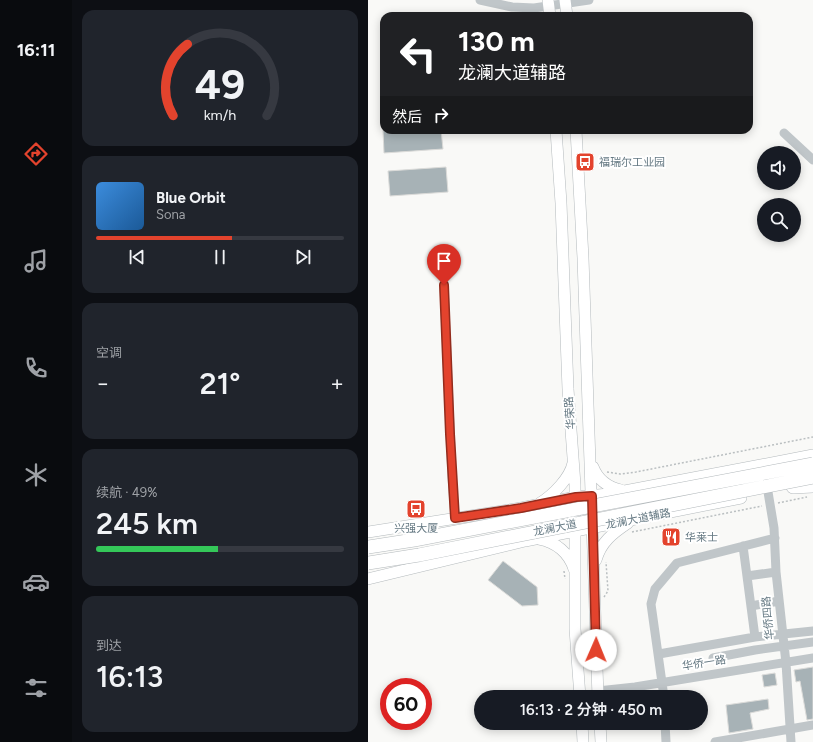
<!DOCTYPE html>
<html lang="zh">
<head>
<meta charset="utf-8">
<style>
	:root { --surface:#171b24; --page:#20242c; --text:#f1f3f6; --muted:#9ea1a6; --line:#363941; --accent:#e3432d }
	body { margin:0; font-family:Figtree,"Noto Sans SC",sans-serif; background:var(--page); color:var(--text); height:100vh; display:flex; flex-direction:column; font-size:15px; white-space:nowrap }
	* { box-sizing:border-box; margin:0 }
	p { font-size:13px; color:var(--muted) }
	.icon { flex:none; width:22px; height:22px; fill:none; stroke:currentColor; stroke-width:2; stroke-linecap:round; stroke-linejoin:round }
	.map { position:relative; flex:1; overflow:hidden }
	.sheet { display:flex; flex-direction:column; gap:10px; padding:10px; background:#0d0f14; width:296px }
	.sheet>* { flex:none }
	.banner { position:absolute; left:12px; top:12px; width:373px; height:122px; border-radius:12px; box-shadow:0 2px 10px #0003; background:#202124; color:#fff; overflow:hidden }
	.controls { position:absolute; left:389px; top:146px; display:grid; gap:8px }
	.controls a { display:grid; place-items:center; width:44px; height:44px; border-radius:50%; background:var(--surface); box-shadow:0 2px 10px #0003; font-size:20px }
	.speed { position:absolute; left:12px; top:678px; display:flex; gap:8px; font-size:20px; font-weight:700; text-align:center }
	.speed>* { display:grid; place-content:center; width:52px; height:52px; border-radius:50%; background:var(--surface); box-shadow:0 2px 10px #0003; line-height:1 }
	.speed .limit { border:6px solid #d22; background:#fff; color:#111 }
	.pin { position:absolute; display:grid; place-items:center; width:34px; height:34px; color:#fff; margin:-41px -17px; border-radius:50% 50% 50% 0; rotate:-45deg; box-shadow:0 0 4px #0007 }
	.pin .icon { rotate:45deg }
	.me { position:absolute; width:44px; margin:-22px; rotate:1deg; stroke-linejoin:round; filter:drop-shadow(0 0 3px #0008) }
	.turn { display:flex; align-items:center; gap:14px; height:84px; padding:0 12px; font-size:18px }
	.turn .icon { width:52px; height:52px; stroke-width:2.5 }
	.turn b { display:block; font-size:28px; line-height:34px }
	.then { display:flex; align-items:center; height:38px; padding:0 12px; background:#0003; gap:8px; font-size:15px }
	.big { font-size:30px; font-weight:600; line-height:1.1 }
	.sheet .tile { flex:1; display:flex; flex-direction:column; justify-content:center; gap:6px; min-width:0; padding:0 14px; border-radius:12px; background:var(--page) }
	.sheet .dial { align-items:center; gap:0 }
	.dial svg { height:104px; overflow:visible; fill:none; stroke:var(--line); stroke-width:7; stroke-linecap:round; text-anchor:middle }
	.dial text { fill:var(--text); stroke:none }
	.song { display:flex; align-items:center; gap:12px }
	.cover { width:48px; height:48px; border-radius:6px; background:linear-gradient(135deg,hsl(210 70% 55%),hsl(210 70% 35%)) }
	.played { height:4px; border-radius:2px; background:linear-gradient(90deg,var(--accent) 55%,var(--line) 55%) }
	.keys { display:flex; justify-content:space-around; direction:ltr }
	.heat { display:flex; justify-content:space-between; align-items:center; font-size:22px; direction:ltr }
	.charge { height:6px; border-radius:3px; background:linear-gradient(90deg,#34c759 49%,var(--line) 0) }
	.trip { position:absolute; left:106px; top:690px; width:234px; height:40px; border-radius:20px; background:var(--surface); box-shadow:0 2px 10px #0003; font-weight:600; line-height:40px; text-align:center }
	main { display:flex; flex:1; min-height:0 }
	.tabs { display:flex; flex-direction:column; width:72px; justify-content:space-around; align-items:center; background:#090b0e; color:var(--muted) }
	.tabs .icon { width:28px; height:28px }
	.tabs .current { color:var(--accent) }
	.tabs b { font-size:18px; color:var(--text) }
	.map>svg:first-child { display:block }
</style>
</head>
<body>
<main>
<nav class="tabs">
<b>16:11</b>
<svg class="icon current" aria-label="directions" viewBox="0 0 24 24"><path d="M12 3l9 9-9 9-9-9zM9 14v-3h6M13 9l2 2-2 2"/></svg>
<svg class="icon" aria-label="music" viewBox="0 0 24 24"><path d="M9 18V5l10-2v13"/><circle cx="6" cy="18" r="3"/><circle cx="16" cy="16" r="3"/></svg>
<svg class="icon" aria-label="phone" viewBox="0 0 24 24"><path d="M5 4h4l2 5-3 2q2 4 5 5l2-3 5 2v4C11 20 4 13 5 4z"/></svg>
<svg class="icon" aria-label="climate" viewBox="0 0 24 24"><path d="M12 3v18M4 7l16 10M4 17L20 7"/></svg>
<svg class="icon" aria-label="car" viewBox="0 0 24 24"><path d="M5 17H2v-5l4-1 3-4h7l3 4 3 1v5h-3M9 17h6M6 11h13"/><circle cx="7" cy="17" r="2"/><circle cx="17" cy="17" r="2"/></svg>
<svg class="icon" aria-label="filters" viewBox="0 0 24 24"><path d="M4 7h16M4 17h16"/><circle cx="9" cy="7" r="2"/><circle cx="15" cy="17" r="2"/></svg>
</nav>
<section class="sheet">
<div class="tile dial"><svg viewBox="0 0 100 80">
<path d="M14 69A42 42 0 1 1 86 69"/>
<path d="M14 69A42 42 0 0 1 25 14" stroke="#e3432d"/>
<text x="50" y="56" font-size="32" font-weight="700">49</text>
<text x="50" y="72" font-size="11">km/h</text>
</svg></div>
<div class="tile">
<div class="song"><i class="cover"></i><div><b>Blue Orbit</b><p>Sona</p></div></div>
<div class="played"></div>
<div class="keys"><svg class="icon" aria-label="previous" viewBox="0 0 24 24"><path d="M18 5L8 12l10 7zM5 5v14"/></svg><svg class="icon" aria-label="pause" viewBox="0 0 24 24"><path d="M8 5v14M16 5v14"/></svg><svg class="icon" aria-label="next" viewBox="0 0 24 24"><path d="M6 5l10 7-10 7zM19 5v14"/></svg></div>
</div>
<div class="tile"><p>空调</p>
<div class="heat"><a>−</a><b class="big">21°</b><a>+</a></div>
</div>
<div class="tile"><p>续航 · 49%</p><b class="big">245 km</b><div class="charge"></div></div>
<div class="tile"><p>到达</p><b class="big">16:13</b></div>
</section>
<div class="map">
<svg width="445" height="742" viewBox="0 0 445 742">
	<rect width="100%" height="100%" fill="#f9f9f7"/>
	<path fill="#a7b2b6" stroke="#dbdbd9" d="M15,130H73L75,149L16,153Z
		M78,167L80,192L22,196L20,171Z
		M135,561L169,587L170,605L154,606L120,580Z
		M445,667V719L439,720L432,681L428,682L426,670Z
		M407,673L409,685L396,687L394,675Z
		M400,699L401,709L382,713L385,729L361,733L358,705Z"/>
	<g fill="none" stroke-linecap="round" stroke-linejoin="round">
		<defs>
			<path id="major" d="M180,0L182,16
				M197,0L199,16
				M188,130L193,203L200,389L207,485V629L212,697
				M208,130L215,258L230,697
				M225,467C230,480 239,487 253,490
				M172,503C185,495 202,478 205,463
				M0,532L153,508L208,497L241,494L445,455
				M171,539C188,542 201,553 206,569
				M228,560C233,542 245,533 260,523
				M0,579L157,541L373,498
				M214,723L215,742
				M232,723L233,742"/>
			<path id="highway" d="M425,487L445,486"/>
		</defs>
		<use href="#major" stroke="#b4babd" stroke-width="12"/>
		<use href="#highway" stroke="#b3b9bc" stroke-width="14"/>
		<path stroke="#babfc1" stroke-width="1.5" stroke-dasharray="2 2" stroke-linecap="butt" d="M239,472L252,474L268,472L445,437
			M410,503L439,497
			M264,532L394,506
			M196,571L197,579
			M236,597L240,591L238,562"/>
		<path stroke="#c0c6c9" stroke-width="9" d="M112,0L144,7L166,8L221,0
			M416,133L445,160
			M76,285L84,477L87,518
			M400,492L406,528L408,572L418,663L423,742
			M375,546L387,637
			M379,576L408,572
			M383,606L411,601
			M291,654L387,637L445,631
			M345,658L387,650L445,642
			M230,691L267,687L445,658
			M296,697L283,604L287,589L309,563L407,538
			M297,723L298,742
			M347,742L445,725"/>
		<use href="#major" stroke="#fff" stroke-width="11"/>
		<use href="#highway" stroke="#fff" stroke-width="13"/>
		<defs>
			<path id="highway-bridge" d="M0,547L46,540L445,464
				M0,563L51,555L445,477"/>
		</defs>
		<use href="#highway-bridge" stroke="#b3b9bc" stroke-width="14" stroke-linecap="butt"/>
		<use href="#highway-bridge" stroke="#fff" stroke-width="13"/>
	</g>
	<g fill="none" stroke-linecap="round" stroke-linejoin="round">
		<defs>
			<path id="route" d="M76,285L82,434L87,518L153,508L208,497L224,496L228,650"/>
		</defs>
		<use href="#route" stroke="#942c1d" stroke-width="10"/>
		<use href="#route" stroke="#e3432d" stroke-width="7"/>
	</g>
	<defs>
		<symbol id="bus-square" viewBox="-11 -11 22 22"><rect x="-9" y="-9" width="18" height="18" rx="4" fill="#e3432d" stroke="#fff"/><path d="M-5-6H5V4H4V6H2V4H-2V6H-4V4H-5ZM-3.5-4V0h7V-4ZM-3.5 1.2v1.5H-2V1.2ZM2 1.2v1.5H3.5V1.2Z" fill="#fff"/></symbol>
		<symbol id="restaurant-square" viewBox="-11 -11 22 22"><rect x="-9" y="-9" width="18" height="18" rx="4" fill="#e3432d" stroke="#fff"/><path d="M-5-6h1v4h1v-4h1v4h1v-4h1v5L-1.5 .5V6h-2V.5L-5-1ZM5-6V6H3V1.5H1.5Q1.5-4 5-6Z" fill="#fff"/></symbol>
	</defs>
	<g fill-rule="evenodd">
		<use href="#bus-square" x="206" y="151" width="22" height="22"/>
		<use href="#bus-square" x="37" y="498" width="22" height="22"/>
		<use href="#restaurant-square" x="292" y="526" width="22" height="22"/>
	</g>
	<g text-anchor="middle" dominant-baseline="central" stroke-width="4" stroke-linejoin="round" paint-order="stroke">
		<g font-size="11" fill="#647882" stroke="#fff" text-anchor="start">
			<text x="231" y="162">福瑞尔工业园</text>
			<text x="48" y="528" text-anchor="middle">兴强大厦</text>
			<text x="317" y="537">华莱士</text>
		</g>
		<g font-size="11" fill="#647882" stroke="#fff">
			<text transform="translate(202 413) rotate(-94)">华荣路</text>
			<text transform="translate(270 519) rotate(-11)">龙澜大道辅路</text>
			<text transform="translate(187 528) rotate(-11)">龙澜大道</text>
			<text transform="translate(400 618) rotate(-95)">华侨四路</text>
			<text transform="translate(336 663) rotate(-9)">华侨一路</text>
		</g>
	</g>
</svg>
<div class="controls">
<a><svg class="icon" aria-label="sound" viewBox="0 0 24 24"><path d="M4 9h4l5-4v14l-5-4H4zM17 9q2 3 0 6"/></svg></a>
<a><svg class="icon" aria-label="search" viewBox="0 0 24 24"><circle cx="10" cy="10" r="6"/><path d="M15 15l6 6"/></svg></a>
</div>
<div class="speed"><div class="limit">60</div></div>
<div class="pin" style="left:76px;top:285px;background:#d93025"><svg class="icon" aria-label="arrive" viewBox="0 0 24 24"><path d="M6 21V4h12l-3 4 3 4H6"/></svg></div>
<svg class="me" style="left:228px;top:650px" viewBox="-20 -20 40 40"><circle r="19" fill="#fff"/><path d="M0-13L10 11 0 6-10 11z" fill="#e3432d"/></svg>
<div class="trip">16:13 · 2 分钟 · 450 m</div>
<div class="banner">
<div class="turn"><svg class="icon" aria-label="left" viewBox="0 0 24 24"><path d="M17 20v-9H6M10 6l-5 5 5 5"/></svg><div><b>130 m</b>龙澜大道辅路</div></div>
<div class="then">然后<svg class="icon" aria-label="right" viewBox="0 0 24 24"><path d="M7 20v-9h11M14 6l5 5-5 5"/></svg></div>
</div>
</div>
</main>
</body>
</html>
